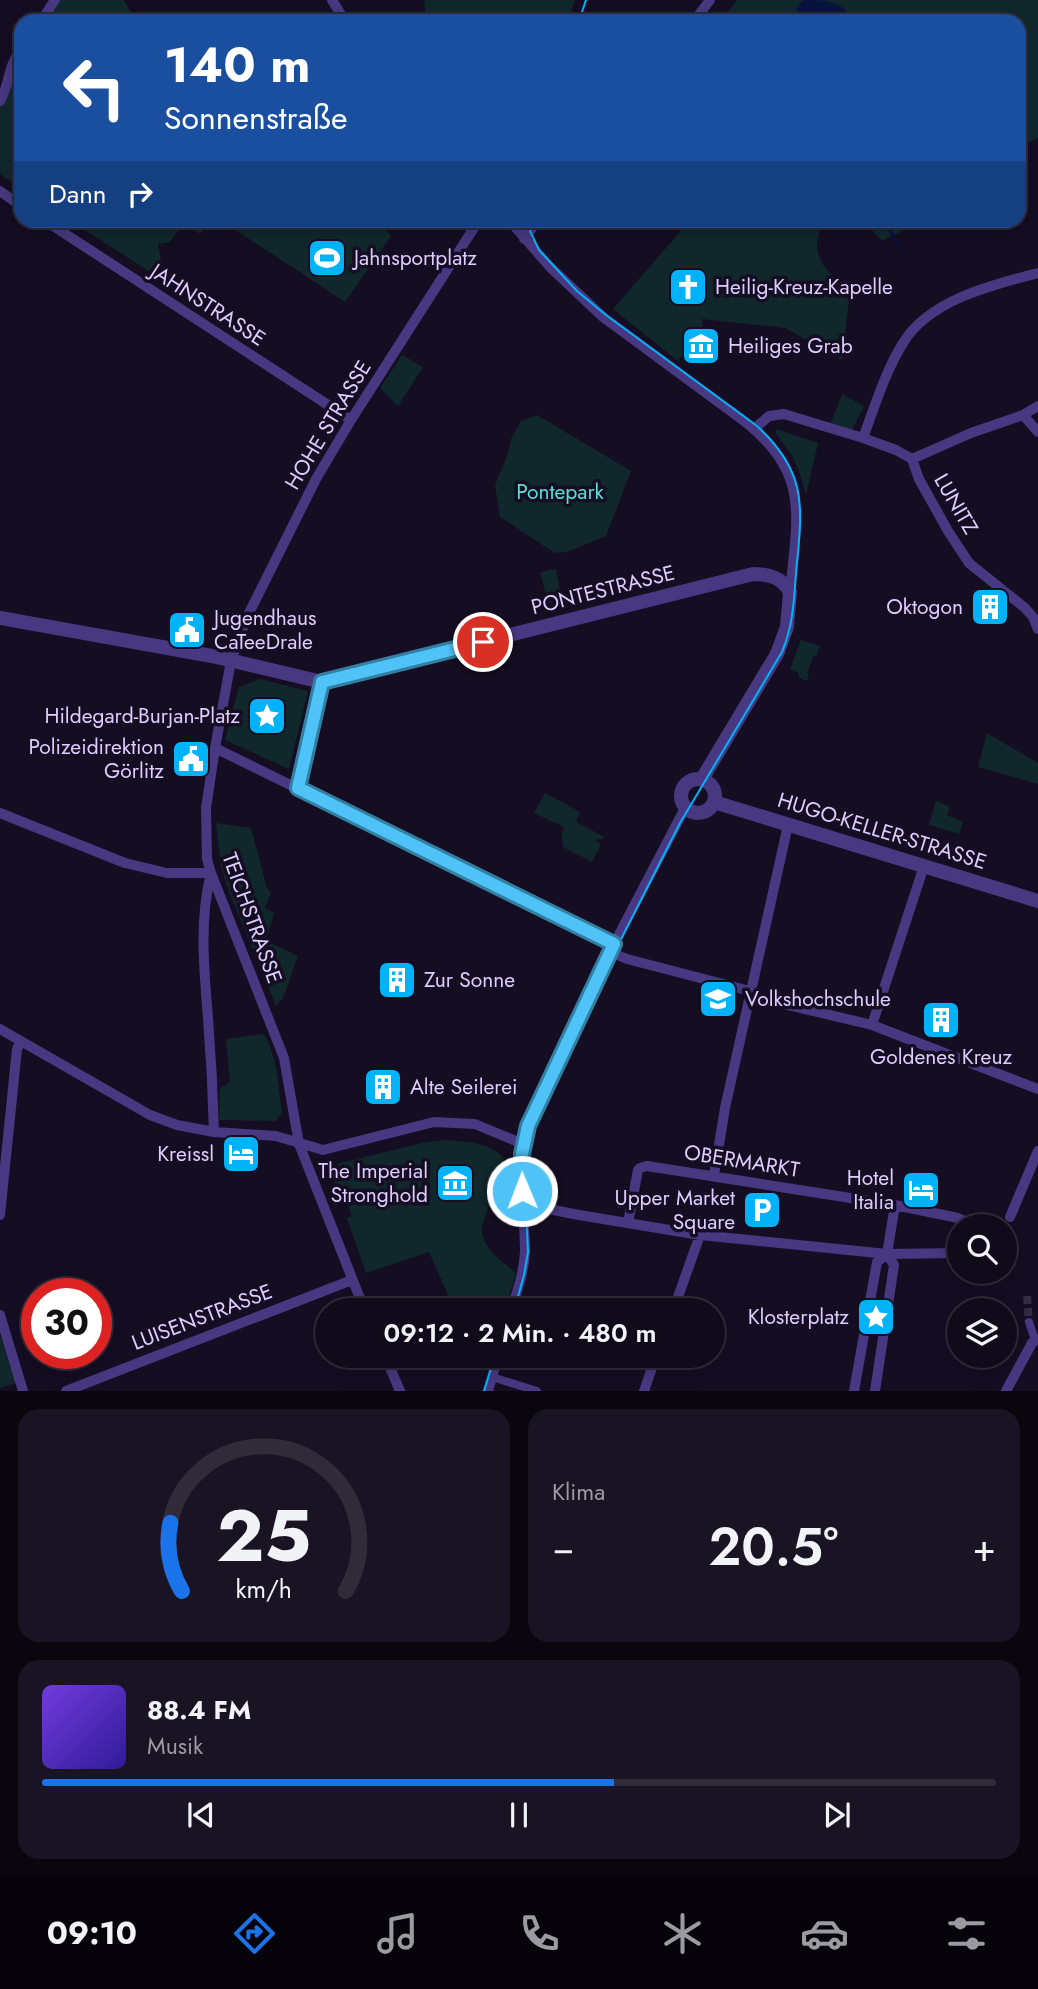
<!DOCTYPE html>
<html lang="de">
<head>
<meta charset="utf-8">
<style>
	:root { --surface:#100a1a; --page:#191323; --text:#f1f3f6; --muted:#9c9aa2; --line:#302b39; --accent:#1a73e8 }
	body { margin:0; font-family:Jost,sans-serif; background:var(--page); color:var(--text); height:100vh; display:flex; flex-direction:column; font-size:26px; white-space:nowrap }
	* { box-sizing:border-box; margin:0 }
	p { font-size:23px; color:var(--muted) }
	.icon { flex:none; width:38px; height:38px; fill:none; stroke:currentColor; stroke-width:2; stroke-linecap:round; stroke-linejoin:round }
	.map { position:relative; height:1391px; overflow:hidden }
	.side { display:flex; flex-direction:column; gap:18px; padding:18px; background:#09060e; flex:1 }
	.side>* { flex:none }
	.banner { position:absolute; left:14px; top:14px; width:1012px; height:214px; border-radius:21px; box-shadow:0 4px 18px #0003,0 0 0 2px var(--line); background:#1a4fa0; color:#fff; overflow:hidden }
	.tools { position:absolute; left:947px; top:1214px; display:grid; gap:14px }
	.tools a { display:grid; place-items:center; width:70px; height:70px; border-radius:50%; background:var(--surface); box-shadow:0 4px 18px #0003,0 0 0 2px var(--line); font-size:35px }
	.speed { position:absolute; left:21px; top:1278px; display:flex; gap:14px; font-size:35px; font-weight:700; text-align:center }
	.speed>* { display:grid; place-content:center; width:91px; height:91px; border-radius:50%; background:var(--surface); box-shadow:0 4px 18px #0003,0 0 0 2px var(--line); line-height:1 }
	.speed .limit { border:10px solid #d22; background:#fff; color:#111 }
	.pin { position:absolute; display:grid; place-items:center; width:60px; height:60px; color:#fff; margin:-30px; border:4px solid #fff; border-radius:50%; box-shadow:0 2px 7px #0007 }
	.me { position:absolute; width:77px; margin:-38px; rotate:359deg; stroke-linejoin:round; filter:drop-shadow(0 0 5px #0008) }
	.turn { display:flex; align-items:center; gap:24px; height:147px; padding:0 35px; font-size:32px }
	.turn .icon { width:91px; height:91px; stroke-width:2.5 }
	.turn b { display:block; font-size:49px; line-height:60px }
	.then { display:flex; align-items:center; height:66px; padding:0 35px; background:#0003; gap:14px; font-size:26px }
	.big { font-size:52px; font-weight:600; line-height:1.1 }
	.side .widget { flex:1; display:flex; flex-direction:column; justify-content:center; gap:10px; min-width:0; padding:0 24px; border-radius:21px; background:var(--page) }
	.side .dial { align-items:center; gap:0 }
	.dial svg { height:182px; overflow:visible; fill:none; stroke:var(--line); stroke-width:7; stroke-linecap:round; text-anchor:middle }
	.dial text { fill:var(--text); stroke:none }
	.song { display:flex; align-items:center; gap:21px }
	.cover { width:84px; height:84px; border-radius:10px; background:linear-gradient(135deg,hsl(260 70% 55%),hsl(250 70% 35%)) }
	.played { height:7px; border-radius:4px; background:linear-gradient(90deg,var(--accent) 60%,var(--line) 60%) }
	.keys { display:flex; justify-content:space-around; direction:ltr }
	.heat { display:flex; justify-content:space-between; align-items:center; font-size:38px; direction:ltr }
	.side .tiles { flex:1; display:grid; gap:18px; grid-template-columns:1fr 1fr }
	.widget:last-child { grid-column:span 2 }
	.trip { position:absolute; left:315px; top:1298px; width:410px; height:70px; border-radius:35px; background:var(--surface); box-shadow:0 4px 18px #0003,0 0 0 2px var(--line); font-weight:600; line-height:70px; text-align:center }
	.dock { display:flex; height:112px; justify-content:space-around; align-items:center; background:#06040a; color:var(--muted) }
	.dock .icon { width:49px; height:49px }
	.dock .current { color:var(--accent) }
	.dock b { font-size:32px; color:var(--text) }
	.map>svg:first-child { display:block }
</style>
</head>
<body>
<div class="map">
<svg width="1038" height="1391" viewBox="0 0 1038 1391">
	<rect width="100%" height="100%" fill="#150d22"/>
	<path fill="#10282c" d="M59,0H124L136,21H44Z
		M424,0H575L568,21H426Z
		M737,0H1038V138L1019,148L1018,21H721Z
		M21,54V188L0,174V105Z
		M71,221H209L200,234L183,223L170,242L158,244L163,273L161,279Z
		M222,221H378L391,236L345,302Z
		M681,221H827C816,231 814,249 822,263C828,273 841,283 850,292L842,360L785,328L702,319V327L678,361L613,309L685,226Z
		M864,221H922L882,241Z
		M402,355L423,367L398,406L380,388Z
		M842,394L864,406L852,430L831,423Z
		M537,415L631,471L606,536L567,552L555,553L500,517L495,485L507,456L511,439L520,422Z
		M777,429L818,443L806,495L799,471L791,454L775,432Z
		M556,569L562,600L548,603L540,572Z
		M801,640L820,646L816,656L814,655L807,673L809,674L807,681L798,677L799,673L790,669Z
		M260,679L308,691L289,769L225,740L239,687Z
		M987,733L1038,763V784L978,767Z
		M545,793L580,812L576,822L604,837L602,840L597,838L596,841L601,844L592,862L563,847L562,833L564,827L534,813Z
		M936,801L950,807L947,815L963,822L959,834L929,825Z
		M216,823L251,828L267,888L271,892L265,908L274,913L266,941L298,956L283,998L276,1006L229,892L221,867Z
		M264,1034C278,1057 278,1087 282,1113L276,1121L219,1120L220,1088L230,1082L226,1039Z
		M443,1140C465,1141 489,1142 504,1158L482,1226C481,1249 500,1259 516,1273L505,1311H455L429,1252L366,1273L347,1218L352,1216L345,1197L340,1199L330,1169L340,1163L422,1143Z
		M0,1335L16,1383L0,1388Z"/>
	<path fill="#09133f" d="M804,0C826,0 842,0 853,21H802L796,8Z"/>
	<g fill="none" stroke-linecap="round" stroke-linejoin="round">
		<path stroke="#09133f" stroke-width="3.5" d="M886,220L896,243"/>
		<path stroke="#332a43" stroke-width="8" stroke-dasharray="8 4" stroke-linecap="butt" d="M1027,1296L1029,1322"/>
		<path stroke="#483881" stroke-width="8" d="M1029,1322L1035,1340
			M492,1377L537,1391"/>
		<path stroke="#483881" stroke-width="10" d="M332,0L345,21
			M41,21L55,0
			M694,21L710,0
			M0,101C10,85 7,67 21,49
			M0,191L21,206
			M44,220L351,420
			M509,220L550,267L603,317L744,421C811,473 797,517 790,592
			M524,239L538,220
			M1023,415L1038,432
			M754,429L769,416L784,414L863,438L896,450L912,459L919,479L948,531L969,563L1025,608L1033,617L1038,629
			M863,438C875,406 885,372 903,343C929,300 992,285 1038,273
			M912,459L971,433L1023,415L1038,406
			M215,748L614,944
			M298,788L322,682
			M0,813L125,863L167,873H211C199,920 204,969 208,1018C211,1056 213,1094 214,1132
			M610,952L627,959L750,991L763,999L872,1025L1038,1089
			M872,1025L924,866
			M0,1029L150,1115L177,1125L214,1132L276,1136L323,1150L434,1122L475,1124L523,1144
			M714,1175L725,1108L788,825
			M523,1204L579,1215L700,1235L887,1254L959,1253
			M0,1215L17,1049L21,1041
			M1010,1217L1038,1151
			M628,1223L638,1170L640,1168L647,1166L895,1205L958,1218L967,1222L972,1227
			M887,1254L895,1205
			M365,1311L299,1144L284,1058L211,873L207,859L206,808L215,748L231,661L247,617L316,479L351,420L479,220
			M511,1311C517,1292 524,1272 525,1252C525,1210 515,1167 528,1126L614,944L685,808
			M673,1311L700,1235
			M0,1315L23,1391
			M385,1356L400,1391
			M66,1391L352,1280
			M488,1391L498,1356
			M644,1391L656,1356
			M854,1391L877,1262L887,1254
			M875,1391L894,1265L887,1254
			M1006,1391L1032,1343L1038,1339"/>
		<path stroke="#483881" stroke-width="14" d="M0,618L212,656L322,682L753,574C768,574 782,577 790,592L787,627L777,654L702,779
			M681 796a17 17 0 1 1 34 0a17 17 0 1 1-34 0Z
			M714,802L1038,901"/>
		<path stroke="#00b3f9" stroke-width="2" d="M579,21L586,0
			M514,1311L524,1275L528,1252L524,1164L526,1148L531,1129L614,953L680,823L782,652C793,626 794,601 796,573C802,508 809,474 757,426L606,315L577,291L539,250L530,231L529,220
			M484,1391L495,1356"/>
	</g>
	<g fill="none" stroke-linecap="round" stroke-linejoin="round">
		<defs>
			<path id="route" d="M483,642L322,682L298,788L614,944L528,1126L522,1154V1191"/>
		</defs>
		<use href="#route" stroke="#337fa1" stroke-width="18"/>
		<use href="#route" stroke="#4fc3f7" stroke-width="12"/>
	</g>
	<defs>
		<symbol id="stadium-square" viewBox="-11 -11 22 22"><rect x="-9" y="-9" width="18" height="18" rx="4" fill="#00b3f9" stroke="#150d22"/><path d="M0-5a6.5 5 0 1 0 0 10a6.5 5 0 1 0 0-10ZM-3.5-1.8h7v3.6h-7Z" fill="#fff"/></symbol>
		<symbol id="church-square" viewBox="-11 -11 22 22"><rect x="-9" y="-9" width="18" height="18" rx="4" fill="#00b3f9" stroke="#150d22"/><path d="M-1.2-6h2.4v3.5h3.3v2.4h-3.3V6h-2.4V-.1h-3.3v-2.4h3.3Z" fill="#fff"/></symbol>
		<symbol id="museum-square" viewBox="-11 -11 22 22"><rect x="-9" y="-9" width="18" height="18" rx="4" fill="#00b3f9" stroke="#150d22"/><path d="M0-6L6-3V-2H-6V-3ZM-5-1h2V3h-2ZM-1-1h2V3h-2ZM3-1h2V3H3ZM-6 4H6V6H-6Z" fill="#fff"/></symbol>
		<symbol id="building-square" viewBox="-11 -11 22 22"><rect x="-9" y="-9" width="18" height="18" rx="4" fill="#00b3f9" stroke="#150d22"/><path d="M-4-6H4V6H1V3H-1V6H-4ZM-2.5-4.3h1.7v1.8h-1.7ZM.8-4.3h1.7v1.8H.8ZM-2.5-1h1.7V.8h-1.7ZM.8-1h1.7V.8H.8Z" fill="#fff"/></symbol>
		<symbol id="civic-square" viewBox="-11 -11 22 22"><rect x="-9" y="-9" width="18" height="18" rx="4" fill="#00b3f9" stroke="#150d22"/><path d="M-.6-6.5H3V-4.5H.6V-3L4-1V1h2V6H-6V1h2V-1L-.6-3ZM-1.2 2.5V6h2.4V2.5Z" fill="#fff"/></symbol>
		<symbol id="sight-square" viewBox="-11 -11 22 22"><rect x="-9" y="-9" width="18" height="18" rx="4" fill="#00b3f9" stroke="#150d22"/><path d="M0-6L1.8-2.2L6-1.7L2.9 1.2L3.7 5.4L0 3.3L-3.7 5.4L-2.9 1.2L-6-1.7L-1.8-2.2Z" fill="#fff"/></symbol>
		<symbol id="university-square" viewBox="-11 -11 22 22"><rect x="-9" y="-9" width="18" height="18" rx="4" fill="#00b3f9" stroke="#150d22"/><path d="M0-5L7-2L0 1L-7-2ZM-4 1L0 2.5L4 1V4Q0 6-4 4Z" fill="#fff"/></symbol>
		<symbol id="hotel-square" viewBox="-11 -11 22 22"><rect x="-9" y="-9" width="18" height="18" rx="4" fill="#00b3f9" stroke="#150d22"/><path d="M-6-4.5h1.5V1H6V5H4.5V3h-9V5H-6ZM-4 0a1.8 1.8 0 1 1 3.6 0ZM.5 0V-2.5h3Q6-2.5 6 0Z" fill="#fff"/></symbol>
		<symbol id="parking-square" viewBox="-11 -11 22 22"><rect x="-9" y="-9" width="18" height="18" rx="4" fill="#00b3f9" stroke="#150d22"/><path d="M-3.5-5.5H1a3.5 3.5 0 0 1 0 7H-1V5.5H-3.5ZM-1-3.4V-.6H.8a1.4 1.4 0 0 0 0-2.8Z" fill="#fff"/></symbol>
	</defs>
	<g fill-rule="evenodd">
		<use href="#stadium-square" x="305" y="236" width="44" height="44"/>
		<use href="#church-square" x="666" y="265" width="44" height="44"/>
		<use href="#museum-square" x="679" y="324" width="44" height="44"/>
		<use href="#building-square" x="968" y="585" width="44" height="44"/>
		<use href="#civic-square" x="165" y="608" width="44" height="44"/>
		<use href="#sight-square" x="245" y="694" width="44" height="44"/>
		<use href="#civic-square" x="169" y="737" width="44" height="44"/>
		<use href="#building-square" x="375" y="958" width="44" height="44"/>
		<use href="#university-square" x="696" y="977" width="44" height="44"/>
		<use href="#building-square" x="919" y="998" width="44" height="44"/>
		<use href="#building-square" x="361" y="1065" width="44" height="44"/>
		<use href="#hotel-square" x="219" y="1132" width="44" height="44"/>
		<use href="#museum-square" x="433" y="1161" width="44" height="44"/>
		<use href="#hotel-square" x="899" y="1168" width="44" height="44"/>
		<use href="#parking-square" x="740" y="1188" width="44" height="44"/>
		<use href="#sight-square" x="854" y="1295" width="44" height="44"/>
	</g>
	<g text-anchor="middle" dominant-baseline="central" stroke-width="7" stroke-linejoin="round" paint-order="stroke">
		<g font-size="21" fill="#ddceff" stroke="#150d22" text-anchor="end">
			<text x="354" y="258" text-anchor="start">Jahnsportplatz</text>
			<text x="715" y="287" text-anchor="start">Heilig-Kreuz-Kapelle</text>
			<text x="728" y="346" text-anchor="start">Heiliges Grab</text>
			<text x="963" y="607">Oktogon</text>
			<text x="214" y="618" text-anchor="start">Jugendhaus<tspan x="214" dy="24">CaTeeDrale</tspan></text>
			<text x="240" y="716">Hildegard-Burjan-Platz</text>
			<text x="164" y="747">Polizeidirektion<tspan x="164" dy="24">Görlitz</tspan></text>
			<text x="424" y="980" text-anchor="start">Zur Sonne</text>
			<text x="745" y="999" text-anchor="start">Volkshochschule</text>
			<text x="941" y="1057" text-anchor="middle">Goldenes Kreuz</text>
			<text x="410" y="1087" text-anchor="start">Alte Seilerei</text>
			<text x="214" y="1154">Kreissl</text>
			<text x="428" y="1171">The Imperial<tspan x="428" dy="24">Stronghold</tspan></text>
			<text x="894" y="1178">Hotel<tspan x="894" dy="24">Italia</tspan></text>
			<text x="735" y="1198">Upper Market<tspan x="735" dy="24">Square</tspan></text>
			<text x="849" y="1317">Klosterplatz</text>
		</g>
		<g font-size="21" fill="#ddceff" stroke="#150d22">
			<text transform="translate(208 305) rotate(33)">JAHNSTRASSE</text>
			<text transform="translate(328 425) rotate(-59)">HOHE STRASSE</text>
			<text transform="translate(956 504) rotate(60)">LUNITZ</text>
			<text transform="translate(603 590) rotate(-14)">PONTESTRASSE</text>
			<text transform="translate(882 831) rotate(17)">HUGO-KELLER-STRASSE</text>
			<text transform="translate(252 918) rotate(70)">TEICHSTRASSE</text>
			<text transform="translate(742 1161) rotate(9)">OBERMARKT</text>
			<text transform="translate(202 1317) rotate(-21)">LUISENSTRASSE</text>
		</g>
		<g font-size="21" fill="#5adfd6" stroke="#150d22">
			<text x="560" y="492">Pontepark</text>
		</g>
	</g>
</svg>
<div class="tools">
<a><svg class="icon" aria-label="search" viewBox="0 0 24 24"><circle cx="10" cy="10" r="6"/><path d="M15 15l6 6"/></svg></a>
<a><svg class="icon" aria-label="layers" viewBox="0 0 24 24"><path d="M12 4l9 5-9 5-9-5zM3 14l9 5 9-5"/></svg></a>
</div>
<div class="speed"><div class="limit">30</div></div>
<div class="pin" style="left:483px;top:642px;background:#d93025"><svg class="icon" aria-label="arrive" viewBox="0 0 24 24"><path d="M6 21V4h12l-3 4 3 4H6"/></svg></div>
<svg class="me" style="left:522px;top:1191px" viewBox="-20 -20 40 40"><circle r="17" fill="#4fc3f7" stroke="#fff" stroke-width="3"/><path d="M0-11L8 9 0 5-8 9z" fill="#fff"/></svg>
<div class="trip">09:12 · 2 Min. · 480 m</div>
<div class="banner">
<div class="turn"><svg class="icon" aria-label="left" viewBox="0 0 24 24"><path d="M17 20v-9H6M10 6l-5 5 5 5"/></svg><div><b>140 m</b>Sonnenstraße</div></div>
<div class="then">Dann<svg class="icon" aria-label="right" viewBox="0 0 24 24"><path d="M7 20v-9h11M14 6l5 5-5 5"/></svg></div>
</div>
</div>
<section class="side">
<div class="tiles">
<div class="widget dial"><svg viewBox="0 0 100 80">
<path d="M14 69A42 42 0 1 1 86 69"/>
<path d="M14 69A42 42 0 0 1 9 39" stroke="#1a73e8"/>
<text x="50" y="56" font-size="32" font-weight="700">25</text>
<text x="50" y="72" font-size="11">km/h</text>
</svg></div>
<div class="widget"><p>Klima</p>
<div class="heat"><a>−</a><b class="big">20.5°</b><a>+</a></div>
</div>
<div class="widget">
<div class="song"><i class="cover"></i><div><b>88.4 FM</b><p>Musik</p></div></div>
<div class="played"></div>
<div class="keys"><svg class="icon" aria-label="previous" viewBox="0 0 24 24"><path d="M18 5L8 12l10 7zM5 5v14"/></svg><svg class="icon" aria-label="pause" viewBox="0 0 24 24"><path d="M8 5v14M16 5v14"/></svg><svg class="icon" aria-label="next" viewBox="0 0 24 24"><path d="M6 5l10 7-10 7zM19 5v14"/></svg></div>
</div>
</div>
</section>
<nav class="dock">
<b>09:10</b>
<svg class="icon current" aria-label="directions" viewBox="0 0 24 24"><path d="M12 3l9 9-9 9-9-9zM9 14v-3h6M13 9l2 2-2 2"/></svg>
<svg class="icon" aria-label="music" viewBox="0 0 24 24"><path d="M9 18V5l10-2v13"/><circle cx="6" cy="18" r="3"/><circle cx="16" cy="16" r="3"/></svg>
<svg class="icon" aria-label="phone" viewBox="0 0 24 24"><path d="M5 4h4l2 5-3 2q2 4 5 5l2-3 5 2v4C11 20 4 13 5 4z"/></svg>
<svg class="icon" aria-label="climate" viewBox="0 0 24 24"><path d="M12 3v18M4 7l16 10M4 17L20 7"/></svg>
<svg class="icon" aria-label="car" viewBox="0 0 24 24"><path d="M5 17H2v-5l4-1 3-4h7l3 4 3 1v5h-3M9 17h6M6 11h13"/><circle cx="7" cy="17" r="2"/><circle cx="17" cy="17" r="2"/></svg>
<svg class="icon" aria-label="filters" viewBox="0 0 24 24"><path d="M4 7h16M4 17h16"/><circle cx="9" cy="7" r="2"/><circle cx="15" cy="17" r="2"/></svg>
</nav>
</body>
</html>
